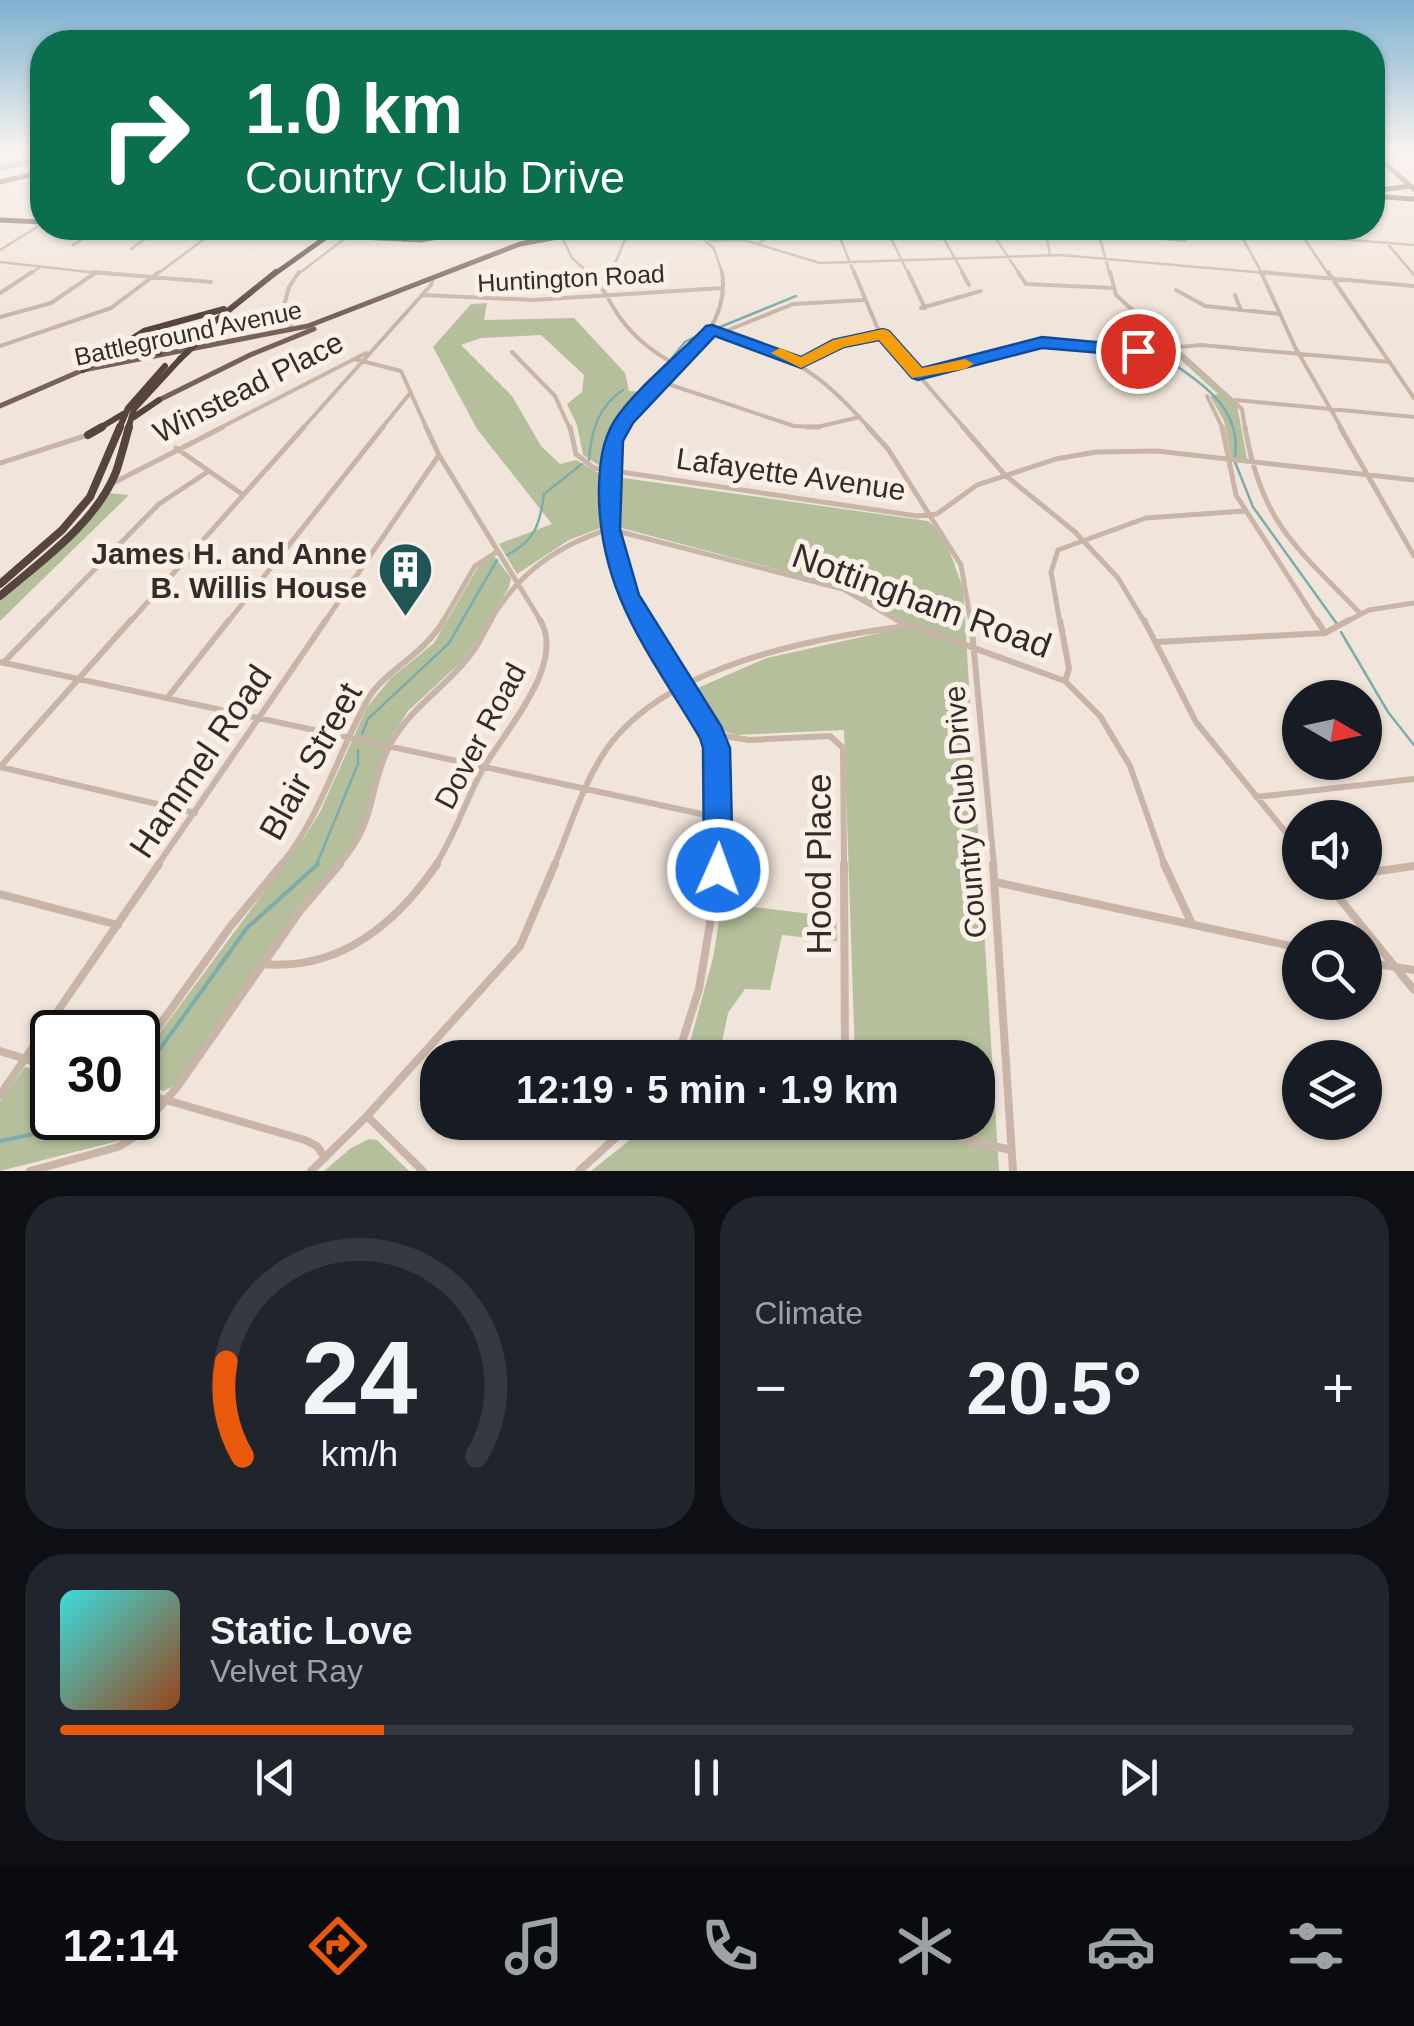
<!DOCTYPE html>
<html lang="en">
<head>
<meta charset="utf-8">
<style>
	:root { --surface:#171b24; --page:#20242c; --text:#f1f3f6; --muted:#9ea1a6; --line:#363941; --accent:#ea580c }
	body { margin:0; font-family:Helvetica,sans-serif; background:var(--page); color:var(--text); height:100vh; display:flex; flex-direction:column; font-size:38px; white-space:nowrap }
	* { box-sizing:border-box; margin:0 }
	p { font-size:32px; color:var(--muted) }
	.icon { flex:none; width:55px; height:55px; fill:none; stroke:currentColor; stroke-width:2; stroke-linecap:round; stroke-linejoin:round }
	.map { position:relative; height:1171px; overflow:hidden }
	.side { display:flex; flex-direction:column; gap:25px; padding:25px; background:#0d0f14; flex:1 }
	.side>* { flex:none }
	.top-card { position:absolute; left:30px; top:30px; width:1355px; height:210px; border-radius:40px; box-shadow:0 2px 8px #0004; background:#0b6e4f; color:#fff; overflow:hidden }
	.needle { width:65px; rotate:99deg }
	.fabs { position:absolute; left:1282px; top:680px; display:grid; gap:20px }
	.fabs a { display:grid; place-items:center; width:100px; height:100px; border-radius:50%; background:var(--surface); box-shadow:0 2px 8px #0004; font-size:50px }
	.speed { position:absolute; left:30px; top:1010px; display:flex; gap:20px; font-size:50px; font-weight:700; text-align:center }
	.speed>* { display:grid; place-content:center; width:130px; height:130px; border-radius:50%; background:var(--surface); box-shadow:0 2px 8px #0004; line-height:1 }
	.speed .limit { border:5px solid #111; border-radius:15px; background:#fff; color:#111 }
	.pin { position:absolute; display:grid; place-items:center; width:85px; height:85px; color:#fff; margin:-42px; border:5px solid #fff; border-radius:50%; box-shadow:0 2px 10px #0007 }
	.me { position:absolute; width:110px; margin:-55px; rotate:2deg; stroke-linejoin:round; filter:drop-shadow(0 0 8px #0008) }
	.turn { display:flex; align-items:center; gap:35px; height:210px; padding:0 50px; font-size:45px }
	.turn .icon { width:130px; height:130px; stroke-width:2.5 }
	.turn b { display:block; font-size:70px; line-height:85px }
	.big { font-size:75px; font-weight:700; line-height:1.1 }
	.side .card { flex:1; display:flex; flex-direction:column; justify-content:center; gap:15px; min-width:0; padding:0 35px; border-radius:40px; background:var(--page) }
	.side .dial { align-items:center; gap:0 }
	.dial svg { height:260px; overflow:visible; fill:none; stroke:var(--line); stroke-width:7; stroke-linecap:round; text-anchor:middle }
	.dial text { fill:var(--text); stroke:none }
	.song { display:flex; align-items:center; gap:30px }
	.cover { width:120px; height:120px; border-radius:15px; background:linear-gradient(135deg,hsl(180 70% 55%),hsl(20 70% 35%)) }
	.played { height:10px; border-radius:5px; background:linear-gradient(90deg,var(--accent) 25%,var(--line) 25%) }
	.keys { display:flex; justify-content:space-around; direction:ltr }
	.heat { display:flex; justify-content:space-between; align-items:center; font-size:55px; direction:ltr }
	.side .tiles { flex:1; display:grid; gap:25px; grid-template-columns:1fr 1fr }
	.card:last-child { grid-column:span 2 }
	.trip { position:absolute; left:420px; top:1040px; width:575px; height:100px; border-radius:40px; background:var(--surface); box-shadow:0 2px 8px #0004; font-weight:700; line-height:100px; text-align:center }
	.menu { display:flex; height:160px; justify-content:space-around; align-items:center; background:#090b0e; color:var(--muted) }
	.menu .icon { width:70px; height:70px }
	.menu .on { color:var(--accent) }
	.menu b { font-size:45px; color:var(--text) }
	.map>svg:first-child { display:block }
</style>
</head>
<body>
<div class="map">
<svg width="1414" height="1171" viewBox="0 0 1414 1171">
	<rect width="100%" height="100%" fill="#f1e5db"/>
	<path fill="#b5bf9c" d="M487,303L484,320L574,318L625,373L629,391L646,392L614,431L603,468L583,455L577,425L567,404L582,392L584,375L541,335L481,338L461,345L512,396L541,446L560,464L576,460L602,475L928,521L944,536L963,588L999,1171H591L651,1123L978,1122V1058L855,1057L844,730L737,735L715,729L695,689L767,658L902,628L888,612L846,588L614,526L613,520L605,518L603,527L569,540L517,574L499,544L552,524L477,429L433,347L471,304Z
		M1173,348L1237,405L1247,459L1231,458L1224,421L1210,396L1218,394L1169,349Z
		M109,493L129,495L0,621V601L85,525Z
		M494,556L511,578L509,587L478,640L460,663L408,711L387,744L362,827L347,852L299,906L175,1085L164,1091L138,1084V1062L304,838L320,812L367,707L391,678L434,643L478,567Z
		M722,903L836,917L837,941L782,935L770,990L745,989L728,1013L719,1057H686L713,958Z
		M25,1067L52,1075V1118H138V1099L149,1107C143,1123 132,1133 118,1141L0,1171V1101Z
		M369,1139L377,1140L409,1171H324L351,1148Z"/>
	<g fill="none" stroke-linecap="round" stroke-linejoin="round">
		<path stroke="#7cadac" stroke-width="2.5" d="M720,327L796,296
			M1138,333L1153,349
			M1155,351C1193,379 1242,402 1235,456
			M671,359L685,342L702,333
			M589,460C591,432 598,406 623,390
			M1235,462L1253,507L1337,624
			M507,555C535,541 540,524 544,494L582,464
			M1341,632L1388,712L1414,745
			M362,734L368,719L449,643L497,560
			M316,866L358,764V750"/>
		<path stroke="#7cadac" stroke-width="4" d="M139,1078L247,928L318,864
			M0,1141L82,1124L92,1118"/>
		<path stroke="#7cadac" stroke-width="6" d="M0,168L42,158"/>
		<path stroke="#c8b5a8" stroke-width="2.5" d="M0,156L28,151
			M692,228L714,249L723,275
			M836,228L855,275
			M886,228L909,275
			M938,228L964,275
			M989,228L1020,275
			M1045,228L1050,255
			M1097,228L1110,275
			M1237,228L1263,275
			M1297,228L1329,275
			M561,235L572,258L591,275
			M1156,236L1185,241L1153,238Z
			M1303,236L1414,245
			M710,241L744,240L820,263L1061,255L1288,275
			M1387,243L1414,275
			M758,244L777,231
			M73,245L100,228
			M131,249L160,228
			M0,250L42,224
			M0,262L115,275
			M28,275L39,268
			M156,275L215,231
			M297,275L348,236
			M610,275L630,228"/>
		<path stroke="#c8b5a8" stroke-width="4" d="M93,272L211,282
			M588,272C604,286 609,303 621,319C635,338 657,356 678,365
			M854,272L877,327L965,429
			M908,272L925,308
			M962,272L969,285
			M1018,272L1026,284L1114,288
			M1110,272L1116,295L1242,409L1245,429
			M1260,272L1414,286
			M1261,272L1295,347L1342,429
			M1328,272L1414,398
			M598,280L613,272
			M1176,290L1205,306L1280,314
			M0,293L32,272
			M422,295L534,300L722,288
			M1235,295L1241,310
			M921,308L981,291
			M0,317L51,303L95,273
			M289,330L292,323L282,313L289,287L299,272
			M712,330C791,357 814,366 870,429
			M726,331L793,304L864,300
			M0,346L111,308L159,272
			M512,352L555,396L570,429
			M354,359L401,371L427,429
			M801,363L839,343L882,334
			M918,374L1042,343L1136,351L1201,345L1390,362
			M662,382L794,426L817,427L860,417
			M1207,396L1223,429
			M1236,400L1414,417
			M218,429L366,353
			M302,429L431,285L433,278
			M381,429L411,392
			M620,429C652,376 733,343 722,272"/>
		<path stroke="#c8b5a8" stroke-width="5" d="M426,427L439,455L542,623
			M570,427L576,454L594,468L917,516L937,514L977,485L1056,459L1096,452L1157,451L1414,480
			M621,427C589,491 614,562 643,623
			M808,427H819
			M868,427L888,449L961,565L971,623
			M963,427L1005,475L1075,532L1118,578L1145,623
			M1222,427L1236,495L1318,623
			M1245,427C1261,523 1296,547 1361,614
			M1340,427L1414,556
			M176,448L242,494
			M0,463L88,435
			M113,483L223,427
			M42,623L159,504L209,471
			M129,623L304,427
			M227,623L383,427
			M324,623L439,455
			M442,623L475,566L498,551
			M489,623C517,574 556,546 609,529L843,589L902,623
			M1060,623L1051,572L1058,550L1146,518L1244,511
			M1344,623L1369,610L1414,603"/>
		<path stroke="#c8b5a8" stroke-width="6" d="M642,620C660,655 687,685 705,720C728,763 725,819 719,866
			M897,620L1065,681L1100,716L1130,766L1165,866
			M971,620L994,866
			M1060,620L1069,669L1065,681
			M1144,620L1196,722L1300,850
			M1317,620L1325,633
			M1157,642L1325,633L1349,620
			M0,662L720,818
			M3,663L45,620
			M167,698L229,620
			M712,734L749,740L830,736L843,748L844,866
			M0,767L131,620
			M0,767L195,813
			M1256,797L1414,779
			M157,866L326,620
			M280,866C321,817 337,754 368,699C384,671 424,655 444,620
			M338,866C379,819 366,794 389,747C409,707 446,688 471,654C479,644 484,631 491,620
			M435,866C454,837 464,805 480,774C500,736 568,665 540,620
			M554,866C570,828 583,782 608,747C668,665 812,638 907,626"/>
		<path stroke="#c8b5a8" stroke-width="8" d="M844,864L845,1058
			M993,864L1013,1171
			M1164,864L1192,924
			M1365,873L1414,866
			M995,882L1300,948
			M1326,882L1414,990
			M0,894L118,925
			M1365,962L1414,970
			M263,964C339,971 396,924 437,864
			M0,1051L52,1067
			M138,1055L230,927L282,864
			M677,1058L699,989L720,864
			M138,1092L305,1140L317,1146L325,1158
			M0,1095L159,864
			M367,1116L423,1171
			M890,1122L1011,1150
			M30,1171L118,1147L134,1137L178,1086L300,911L340,864
			M311,1171L367,1116L520,946L555,864
			M579,1171L633,1122"/>
		<path stroke="#776259" stroke-width="5" d="M1372,152L1414,189
			M0,182L42,172
			M1372,191L1410,186
			M1372,196L1414,199
			M0,220L42,222
			M149,228L322,235
			M339,236L420,240L494,228
			M159,400L250,355L314,329
			M0,406L83,370L308,326L520,244L606,228"/>
		<path stroke="#56453f" stroke-width="5" d="M405,239L411,228
			M273,275L339,228"/>
		<path stroke="#56453f" stroke-width="6" d="M139,338L134,347L137,351L159,353
			M188,343L276,272
			M83,370L144,331L224,309
			M134,417L159,400
			M98,429L123,414
			M119,429L128,408L165,366
			M128,429L134,409L180,359"/>
		<path stroke="#56453f" stroke-width="8" d="M88,435L102,427
			M0,584L62,530L90,497L120,427
			M0,596C41,561 95,524 116,472C121,457 125,441 129,427"/>
		<path stroke="#776259" stroke-width="5" d="M322,235L339,236"/>
		<path stroke="#56453f" stroke-width="6" d="M180,359L199,341"/>
	</g>
	<linearGradient id="sky" x2="0" y2="1"><stop stop-color="#7db1d0"/><stop offset="0.48" stop-color="#f9f3ef"/><stop offset="1" stop-color="#f9f3ef" stop-opacity="0"/></linearGradient>
	<rect width="1414" height="315" fill="url(#sky)"/>
	<path fill="#1a73e8" stroke="#114b97" stroke-width="2.5" d="M712,325L801,357L833,340L883,329L889,331L922,368L1042,337L1138,346L1146,351L1138,356L1042,348L918,380L912,378L879,340L844,347L801,368L715,336L633,423L623,441L620,529L639,595L721,726L730,748L733,870L729,880L718,884L708,880L704,870L703,748L700,738C649,652 597,591 599,486C600,462 602,441 615,420C636,388 679,355 706,326Z"/>
	<path fill="#f59e0b" d="M883,329L889,331L922,368L965,359L974,364L965,369L912,378L879,340L844,347L801,368L771,353L780,348L801,357L833,340Z"/>
	<defs>
		<symbol id="building-pin" viewBox="-11 -11 22 30"><path d="M0 17L-7.5 6A9.5 9.5 0 1 1 7.5 6Z" fill="#1f5555" stroke="#f9f0e8"/><path d="M-4-6H4V6H1V3H-1V6H-4ZM-2.5-4.3h1.7v1.8h-1.7ZM.8-4.3h1.7v1.8H.8ZM-2.5-1h1.7V.8h-1.7ZM.8-1h1.7V.8H.8Z" fill="#fff"/></symbol>
	</defs>
	<g fill-rule="evenodd">
		<use href="#building-pin" x="374" y="538" width="63" height="86"/>
	</g>
	<g text-anchor="middle" dominant-baseline="central" stroke-width="10" stroke-linejoin="round" paint-order="stroke">
		<g font-size="25" fill="#352b28" stroke="#f9f0e8">
			<text transform="translate(571 278) rotate(-3)">Huntington Road</text>
			<text transform="translate(188 333) rotate(-12)">Battleground Avenue</text>
		</g>
		<g font-size="30" fill="#352b28" stroke="#f9f0e8">
			<text transform="translate(248 387) rotate(-27)">Winstead Place</text>
			<text transform="translate(791 474) rotate(8)">Lafayette Avenue</text>
			<text transform="translate(480 736) rotate(-62)">Dover Road</text>
			<text transform="translate(965 812) rotate(-95)">Country Club Drive</text>
		</g>
		<g font-size="30" font-weight="bold" fill="#352b28" stroke="#f9f0e8" text-anchor="end">
			<text x="367" y="553">James H. and Anne<tspan x="367" dy="34">B. Willis House</tspan></text>
		</g>
		<g font-size="35" fill="#352b28" stroke="#f9f0e8">
			<text transform="translate(922 600) rotate(20)">Nottingham Road</text>
			<text transform="translate(200 761) rotate(-56)">Hammel Road</text>
			<text transform="translate(310 761) rotate(-61)">Blair Street</text>
			<text transform="translate(818 864) rotate(-90)">Hood Place</text>
		</g>
	</g>
</svg>
<div class="fabs">
<a><svg class="needle" viewBox="-14 -14 28 28"><path d="M0-13l5 13h-10z" fill="#e53935"/><path d="M0 13l5-13h-10z" fill="#9ea1a6"/></svg></a>
<a><svg class="icon" aria-label="sound" viewBox="0 0 24 24"><path d="M4 9h4l5-4v14l-5-4H4zM17 9q2 3 0 6"/></svg></a>
<a><svg class="icon" aria-label="search" viewBox="0 0 24 24"><circle cx="10" cy="10" r="6"/><path d="M15 15l6 6"/></svg></a>
<a><svg class="icon" aria-label="layers" viewBox="0 0 24 24"><path d="M12 4l9 5-9 5-9-5zM3 14l9 5 9-5"/></svg></a>
</div>
<div class="speed"><div class="limit">30</div></div>
<div class="pin" style="left:1138px;top:351px;background:#d93025"><svg class="icon" aria-label="arrive" viewBox="0 0 24 24"><path d="M6 21V4h12l-3 4 3 4H6"/></svg></div>
<svg class="me" style="left:718px;top:870px" viewBox="-20 -20 40 40"><circle r="17" fill="#1a73e8" stroke="#fff" stroke-width="3"/><path d="M0-11L8 9 0 5-8 9z" fill="#fff"/></svg>
<div class="trip">12:19 · 5 min · 1.9 km</div>
<div class="top-card">
<div class="turn"><svg class="icon" aria-label="right" viewBox="0 0 24 24"><path d="M7 20v-9h11M14 6l5 5-5 5"/></svg><div><b>1.0 km</b>Country Club Drive</div></div>
</div>
</div>
<section class="side">
<div class="tiles">
<div class="card dial"><svg viewBox="0 0 100 80">
<path d="M14 69A42 42 0 1 1 86 69"/>
<path d="M14 69A42 42 0 0 1 9 40" stroke="#ea580c"/>
<text x="50" y="56" font-size="32" font-weight="700">24</text>
<text x="50" y="72" font-size="11">km/h</text>
</svg></div>
<div class="card"><p>Climate</p>
<div class="heat"><a>−</a><b class="big">20.5°</b><a>+</a></div>
</div>
<div class="card">
<div class="song"><i class="cover"></i><div><b>Static Love</b><p>Velvet Ray</p></div></div>
<div class="played"></div>
<div class="keys"><svg class="icon" aria-label="previous" viewBox="0 0 24 24"><path d="M18 5L8 12l10 7zM5 5v14"/></svg><svg class="icon" aria-label="pause" viewBox="0 0 24 24"><path d="M8 5v14M16 5v14"/></svg><svg class="icon" aria-label="next" viewBox="0 0 24 24"><path d="M6 5l10 7-10 7zM19 5v14"/></svg></div>
</div>
</div>
</section>
<nav class="menu">
<b>12:14</b>
<svg class="icon on" aria-label="directions" viewBox="0 0 24 24"><path d="M12 3l9 9-9 9-9-9zM9 14v-3h6M13 9l2 2-2 2"/></svg>
<svg class="icon" aria-label="music" viewBox="0 0 24 24"><path d="M9 18V5l10-2v13"/><circle cx="6" cy="18" r="3"/><circle cx="16" cy="16" r="3"/></svg>
<svg class="icon" aria-label="phone" viewBox="0 0 24 24"><path d="M5 4h4l2 5-3 2q2 4 5 5l2-3 5 2v4C11 20 4 13 5 4z"/></svg>
<svg class="icon" aria-label="climate" viewBox="0 0 24 24"><path d="M12 3v18M4 7l16 10M4 17L20 7"/></svg>
<svg class="icon" aria-label="car" viewBox="0 0 24 24"><path d="M5 17H2v-5l4-1 3-4h7l3 4 3 1v5h-3M9 17h6M6 11h13"/><circle cx="7" cy="17" r="2"/><circle cx="17" cy="17" r="2"/></svg>
<svg class="icon" aria-label="filters" viewBox="0 0 24 24"><path d="M4 7h16M4 17h16"/><circle cx="9" cy="7" r="2"/><circle cx="15" cy="17" r="2"/></svg>
</nav>
</body>
</html>
